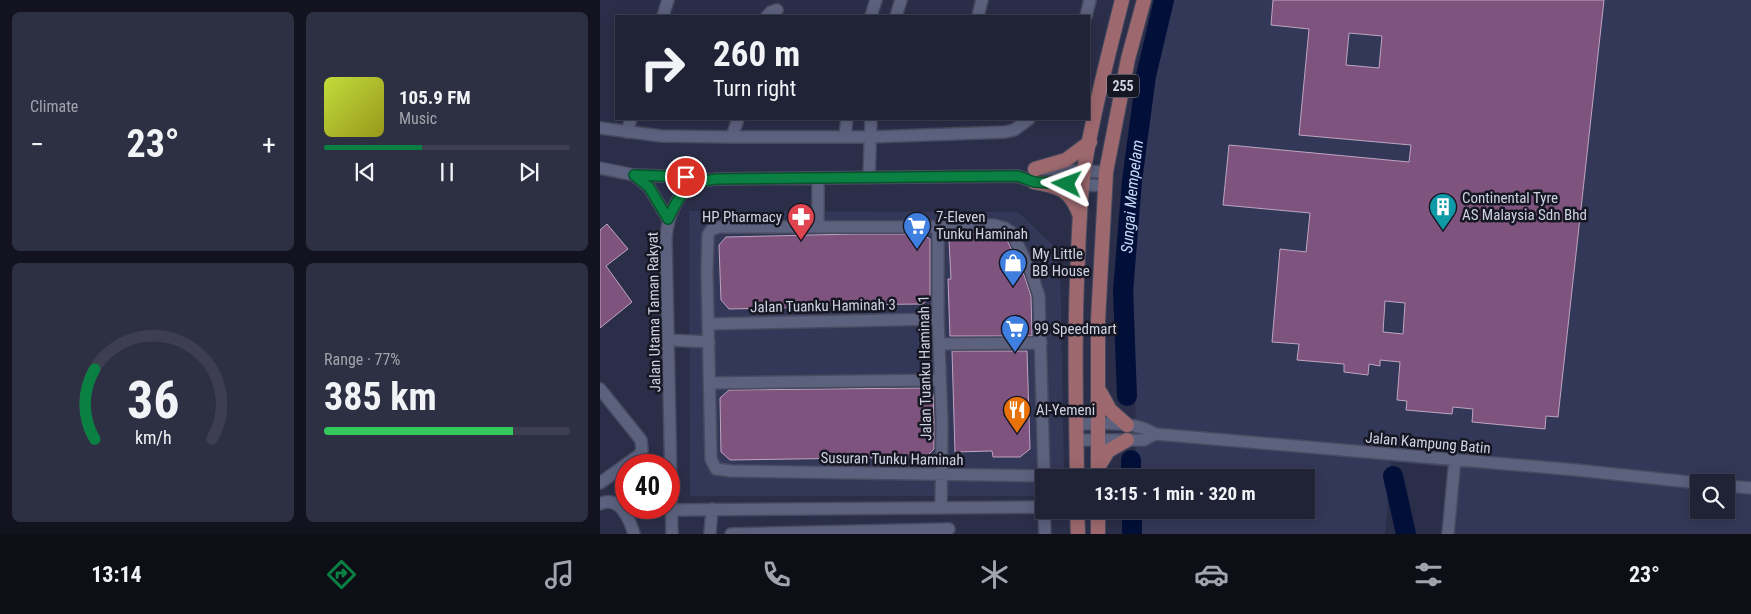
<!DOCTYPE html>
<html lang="en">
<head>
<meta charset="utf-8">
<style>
	:root { --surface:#202236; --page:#2d2f42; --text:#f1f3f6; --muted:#a2a4ad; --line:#3d3f51; --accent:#0b8043 }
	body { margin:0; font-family:"Roboto Condensed",sans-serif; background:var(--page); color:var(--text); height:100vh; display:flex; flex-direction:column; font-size:19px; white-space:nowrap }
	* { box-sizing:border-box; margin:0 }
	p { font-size:16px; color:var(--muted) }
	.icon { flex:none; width:28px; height:28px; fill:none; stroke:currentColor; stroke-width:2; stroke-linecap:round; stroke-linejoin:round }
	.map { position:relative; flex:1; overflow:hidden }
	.details { display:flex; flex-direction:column; gap:12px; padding:12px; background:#12131e; width:600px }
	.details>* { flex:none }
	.guide { position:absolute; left:15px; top:15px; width:475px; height:105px; border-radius:0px; box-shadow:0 2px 12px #0003,0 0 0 1px var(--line); background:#202236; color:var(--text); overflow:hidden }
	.buttons { position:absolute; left:1090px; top:474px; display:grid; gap:10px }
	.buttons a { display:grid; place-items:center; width:45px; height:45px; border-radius:0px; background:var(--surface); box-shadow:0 2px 12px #0003,0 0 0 1px var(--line); font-size:25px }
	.speed { position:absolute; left:15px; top:454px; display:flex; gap:10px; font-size:25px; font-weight:700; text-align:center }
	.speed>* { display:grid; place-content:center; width:65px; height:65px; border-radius:50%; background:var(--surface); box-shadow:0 2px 12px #0003,0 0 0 1px var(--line); line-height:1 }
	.speed .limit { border:8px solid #d22; background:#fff; color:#111 }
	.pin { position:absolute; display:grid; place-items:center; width:42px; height:42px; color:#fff; margin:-21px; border:2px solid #fff; border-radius:50%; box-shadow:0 1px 5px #0007 }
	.me { position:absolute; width:55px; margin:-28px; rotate:273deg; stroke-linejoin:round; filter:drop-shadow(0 0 4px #0008) }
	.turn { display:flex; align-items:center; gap:18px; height:105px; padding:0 15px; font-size:22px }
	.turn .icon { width:65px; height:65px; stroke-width:2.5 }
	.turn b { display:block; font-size:35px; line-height:42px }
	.big { font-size:38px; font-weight:700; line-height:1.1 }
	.details .tile { flex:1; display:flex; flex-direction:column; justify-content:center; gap:8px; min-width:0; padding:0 18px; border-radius:8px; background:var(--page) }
	.details .dial { align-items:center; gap:0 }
	.dial svg { height:130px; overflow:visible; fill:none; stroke:var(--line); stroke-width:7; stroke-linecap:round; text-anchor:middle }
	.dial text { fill:var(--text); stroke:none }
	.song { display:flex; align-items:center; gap:15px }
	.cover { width:60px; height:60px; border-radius:8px; background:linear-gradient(135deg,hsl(70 70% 55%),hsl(60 70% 35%)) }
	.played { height:5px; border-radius:2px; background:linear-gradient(90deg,var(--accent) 40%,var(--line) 40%) }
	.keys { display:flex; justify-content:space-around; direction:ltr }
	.heat { display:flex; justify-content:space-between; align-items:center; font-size:28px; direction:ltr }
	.charge { height:8px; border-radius:4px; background:linear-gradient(90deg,#34c759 77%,var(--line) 0) }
	.details .tiles { flex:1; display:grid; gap:12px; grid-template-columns:repeat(2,1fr) }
	.trip { position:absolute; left:435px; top:469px; width:280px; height:50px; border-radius:0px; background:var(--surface); box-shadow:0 2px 12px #0003,0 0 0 1px var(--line); font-weight:700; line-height:50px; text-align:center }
	.tab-bar { display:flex; height:80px; justify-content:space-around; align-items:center; background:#0d0e16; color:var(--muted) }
	.tab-bar .icon { width:35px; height:35px }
	.tab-bar .on { color:var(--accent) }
	.tab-bar b { font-size:22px; color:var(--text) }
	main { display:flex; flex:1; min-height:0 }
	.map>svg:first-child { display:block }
</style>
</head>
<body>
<main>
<section class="details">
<div class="tiles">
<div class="tile"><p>Climate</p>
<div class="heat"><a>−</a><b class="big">23°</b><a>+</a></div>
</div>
<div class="tile">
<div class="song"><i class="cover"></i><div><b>105.9 FM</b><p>Music</p></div></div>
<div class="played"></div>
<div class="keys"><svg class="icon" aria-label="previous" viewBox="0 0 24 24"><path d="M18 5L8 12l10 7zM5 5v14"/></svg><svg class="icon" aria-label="pause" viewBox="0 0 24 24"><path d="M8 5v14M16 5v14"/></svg><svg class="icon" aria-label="next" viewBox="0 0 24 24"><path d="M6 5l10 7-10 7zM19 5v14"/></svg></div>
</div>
<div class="tile dial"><svg viewBox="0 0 100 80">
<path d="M14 69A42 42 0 1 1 86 69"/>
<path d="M14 69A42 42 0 0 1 14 26" stroke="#0b8043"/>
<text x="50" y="56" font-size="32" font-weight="700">36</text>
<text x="50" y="72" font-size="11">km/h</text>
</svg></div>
<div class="tile"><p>Range · 77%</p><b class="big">385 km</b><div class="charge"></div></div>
</div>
</section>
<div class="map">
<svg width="1151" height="534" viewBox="0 0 1151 534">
	<rect width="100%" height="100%" fill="#2b2e48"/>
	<path fill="#343858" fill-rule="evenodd" d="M573,0H1151V534H853L858,468L791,462L785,534H537V510H706V478H536L534,282L545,135L558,58ZM1099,482H1126V510H1099Z
		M89,211L418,212L460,252L464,477L444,478V496H90Z"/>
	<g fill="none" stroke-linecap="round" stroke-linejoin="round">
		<g stroke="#021039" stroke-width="20">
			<path id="s1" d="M527,396L523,291L532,181L546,76L564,0"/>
			<path d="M531,460V478"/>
			<path d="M793,476L806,534"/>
			<path d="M532,510V534"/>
		</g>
	</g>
	<path fill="#7e547f" stroke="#bea5bf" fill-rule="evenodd" d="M673,0H1004L958,417L946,416L945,429L872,422L873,409L853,407L852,414L806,410L807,401L797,400L800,362L780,360V366L769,364L768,375L744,372V364L697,360L699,344L672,342L680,249L706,252L710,213L623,205L629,145L809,162L811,145L699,135L709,29L671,25ZM749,33L782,36L779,68L746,65ZM785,301L805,303L803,334L783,332Z
		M7,224L28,249L6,266L32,302L0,328V230Z
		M393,233L406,238L424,275L431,296L432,336H350L348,279H351L349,240L358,234Z
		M255,234H322L330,239V297L323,304L225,305V307L129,309L121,300L119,245L126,237Z
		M352,351H427L430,449L420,457H393L392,451L355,452Z
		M325,388L333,394L334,418V449L326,457L130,460L121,452L120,398L129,390Z"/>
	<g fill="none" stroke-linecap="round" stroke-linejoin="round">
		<defs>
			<path id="minor" d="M63,16L68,0
				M167,16L171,12L177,10
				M271,16L276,0
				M296,16L301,0
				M378,16L382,0
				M486,16L490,0
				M0,128L61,136L132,137H271L405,132L414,130L429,119
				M27,132L31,119
				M245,136L247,119
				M132,137L138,119
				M0,168L34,175L86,177L100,181
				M443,169L506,172
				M34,175L49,187L68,219
				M269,178L271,119
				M218,226V179
				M338,227V319L342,422L341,508
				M109,324L338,319
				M69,340L109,342
				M339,344L441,343
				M109,383L340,380
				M0,389L41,440L42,450L39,455L0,483
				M477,424C502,424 533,420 555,434L976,470L1099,483
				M476,440H544L555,434
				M444,478V476L439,296L431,272L412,233L405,228L394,225L338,227H119L111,230L108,235L107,272L111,459L116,469L131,471L444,476
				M1126,486L1151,488
				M0,504C19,494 30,520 34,534
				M72,510L444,507
				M444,510L445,534
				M72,534L66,237C68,216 77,190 100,181C104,180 111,180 116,179L418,176L434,182L505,186
				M110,534L112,509
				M131,534L349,529
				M848,534L855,459"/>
			<path id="major" d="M435,169L466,160L490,142
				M434,182C459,186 471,190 480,216
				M500,392L510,410L527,425
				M499,466L508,451L527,440
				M477,478C476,404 474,331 478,257C479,228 480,199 484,170C493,113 508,56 522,0
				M498,478V321L506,172L528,59L544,0
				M477,510L478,534
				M498,510V534"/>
		</defs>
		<use href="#minor" stroke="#484b60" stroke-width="14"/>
		<use href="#major" stroke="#484b60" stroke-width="16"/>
		<use href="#minor" stroke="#5c617e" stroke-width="11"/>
		<use href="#major" stroke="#9d696e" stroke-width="14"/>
	</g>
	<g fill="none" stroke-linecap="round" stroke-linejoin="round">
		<defs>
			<path id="route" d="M86,177L34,175L49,187L68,219C80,194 86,182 116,179L418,176L434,182L467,184"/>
		</defs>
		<use href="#route" stroke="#07532c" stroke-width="12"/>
		<use href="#route" stroke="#0b8043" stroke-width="9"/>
	</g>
	<defs>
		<symbol id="building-pin" viewBox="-11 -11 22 30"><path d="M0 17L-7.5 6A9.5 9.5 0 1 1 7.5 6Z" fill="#0f9aa8" stroke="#161723"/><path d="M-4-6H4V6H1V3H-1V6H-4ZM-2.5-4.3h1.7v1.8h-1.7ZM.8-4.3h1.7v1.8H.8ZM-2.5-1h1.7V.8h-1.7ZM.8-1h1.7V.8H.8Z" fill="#fff"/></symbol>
		<symbol id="pharmacy-pin" viewBox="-11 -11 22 30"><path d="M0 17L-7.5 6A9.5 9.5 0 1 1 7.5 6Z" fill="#e0444e" stroke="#161723"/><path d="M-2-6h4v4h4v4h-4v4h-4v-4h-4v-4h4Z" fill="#fff"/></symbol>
		<symbol id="supermarket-pin" viewBox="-11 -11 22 30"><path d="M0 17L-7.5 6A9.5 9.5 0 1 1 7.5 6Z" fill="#3f7fe0" stroke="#161723"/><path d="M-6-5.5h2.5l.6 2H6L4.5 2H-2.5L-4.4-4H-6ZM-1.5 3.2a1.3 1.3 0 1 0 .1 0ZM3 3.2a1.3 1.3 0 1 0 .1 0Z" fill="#fff"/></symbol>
		<symbol id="shop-pin" viewBox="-11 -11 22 30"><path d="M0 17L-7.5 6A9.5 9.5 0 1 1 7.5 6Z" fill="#3f7fe0" stroke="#161723"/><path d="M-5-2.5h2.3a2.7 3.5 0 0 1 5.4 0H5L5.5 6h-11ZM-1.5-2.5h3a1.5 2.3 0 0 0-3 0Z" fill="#fff"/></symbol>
		<symbol id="restaurant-pin" viewBox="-11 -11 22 30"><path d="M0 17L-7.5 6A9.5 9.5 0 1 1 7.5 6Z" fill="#e8710a" stroke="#161723"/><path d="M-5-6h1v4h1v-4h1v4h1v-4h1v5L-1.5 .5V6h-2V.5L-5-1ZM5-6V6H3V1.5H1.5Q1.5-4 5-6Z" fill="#fff"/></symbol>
	</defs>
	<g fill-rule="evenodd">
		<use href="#building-pin" x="827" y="191" width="32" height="43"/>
		<use href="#pharmacy-pin" x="185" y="201" width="32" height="43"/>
		<use href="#supermarket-pin" x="301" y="210" width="32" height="43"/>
		<use href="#shop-pin" x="397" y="247" width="32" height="43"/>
		<use href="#supermarket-pin" x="399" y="313" width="32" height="43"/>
		<use href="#restaurant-pin" x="401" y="394" width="32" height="43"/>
	</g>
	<g text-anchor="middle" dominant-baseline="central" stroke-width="5" stroke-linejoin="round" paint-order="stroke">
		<rect fill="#161723" stroke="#989aa9" stroke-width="1" x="507" y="74.5" width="32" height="23" rx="4"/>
		<g font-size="14" font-weight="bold" fill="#cfd2e3">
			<text x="523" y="86">255</text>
		</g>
		<g font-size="15" fill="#cfd2e3" stroke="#161723" text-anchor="start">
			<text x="862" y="198">Continental Tyre<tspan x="862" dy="17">AS Malaysia Sdn Bhd</tspan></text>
			<text x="182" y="217" text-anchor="end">HP Pharmacy</text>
			<text x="336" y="217">7-Eleven<tspan x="336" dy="17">Tunku Haminah</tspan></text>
			<text x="432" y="254">My Little<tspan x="432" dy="17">BB House</tspan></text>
			<text x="434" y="329">99 Speedmart</text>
			<text x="436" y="410">Al-Yemeni</text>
		</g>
		<g font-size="15" fill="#cfd2e3" stroke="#161723">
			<text transform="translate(223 306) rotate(-1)">Jalan Tuanku Haminah 3</text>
			<text transform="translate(54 312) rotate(-91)">Jalan Utama Taman Rakyat</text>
			<text transform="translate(325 368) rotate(-91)">Jalan Tuanku Haminah 1</text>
			<text transform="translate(828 443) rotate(5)">Jalan Kampung Batin</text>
			<text transform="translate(292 459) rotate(1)">Susuran Tunku Haminah</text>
		</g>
		<g font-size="16" font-style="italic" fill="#c8d9f7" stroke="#161723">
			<text stroke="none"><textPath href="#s1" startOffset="200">Sungai Mempelam</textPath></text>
		</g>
	</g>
</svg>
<div class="buttons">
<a><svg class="icon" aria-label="search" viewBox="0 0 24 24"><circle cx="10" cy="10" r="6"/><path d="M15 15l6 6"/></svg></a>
</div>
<div class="speed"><div class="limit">40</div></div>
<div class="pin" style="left:86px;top:177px;background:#d93025"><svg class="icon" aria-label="arrive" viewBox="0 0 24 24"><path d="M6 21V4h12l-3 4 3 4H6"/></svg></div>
<svg class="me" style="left:467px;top:184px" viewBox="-20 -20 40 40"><path d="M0-17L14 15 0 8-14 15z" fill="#0b8043" stroke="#fff" stroke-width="4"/></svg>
<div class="trip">13:15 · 1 min · 320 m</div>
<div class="guide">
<div class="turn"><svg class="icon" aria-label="right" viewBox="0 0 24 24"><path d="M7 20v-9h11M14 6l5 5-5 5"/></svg><div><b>260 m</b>Turn right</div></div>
</div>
</div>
</main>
<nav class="tab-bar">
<b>13:14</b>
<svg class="icon on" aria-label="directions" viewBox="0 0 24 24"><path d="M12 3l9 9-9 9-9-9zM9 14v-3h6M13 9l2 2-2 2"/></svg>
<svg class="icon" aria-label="music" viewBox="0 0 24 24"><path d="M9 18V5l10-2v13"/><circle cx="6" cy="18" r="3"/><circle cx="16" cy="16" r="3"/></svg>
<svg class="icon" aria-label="phone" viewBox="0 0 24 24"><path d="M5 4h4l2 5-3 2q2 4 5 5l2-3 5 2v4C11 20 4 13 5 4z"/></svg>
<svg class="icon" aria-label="climate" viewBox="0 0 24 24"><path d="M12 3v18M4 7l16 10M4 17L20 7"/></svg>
<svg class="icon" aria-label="car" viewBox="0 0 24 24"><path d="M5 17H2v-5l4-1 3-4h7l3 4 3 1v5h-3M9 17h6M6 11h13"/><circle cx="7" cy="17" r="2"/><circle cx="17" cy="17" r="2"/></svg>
<svg class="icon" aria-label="filters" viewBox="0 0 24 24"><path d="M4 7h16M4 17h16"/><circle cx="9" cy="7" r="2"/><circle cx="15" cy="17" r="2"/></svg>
<b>23°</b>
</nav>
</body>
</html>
